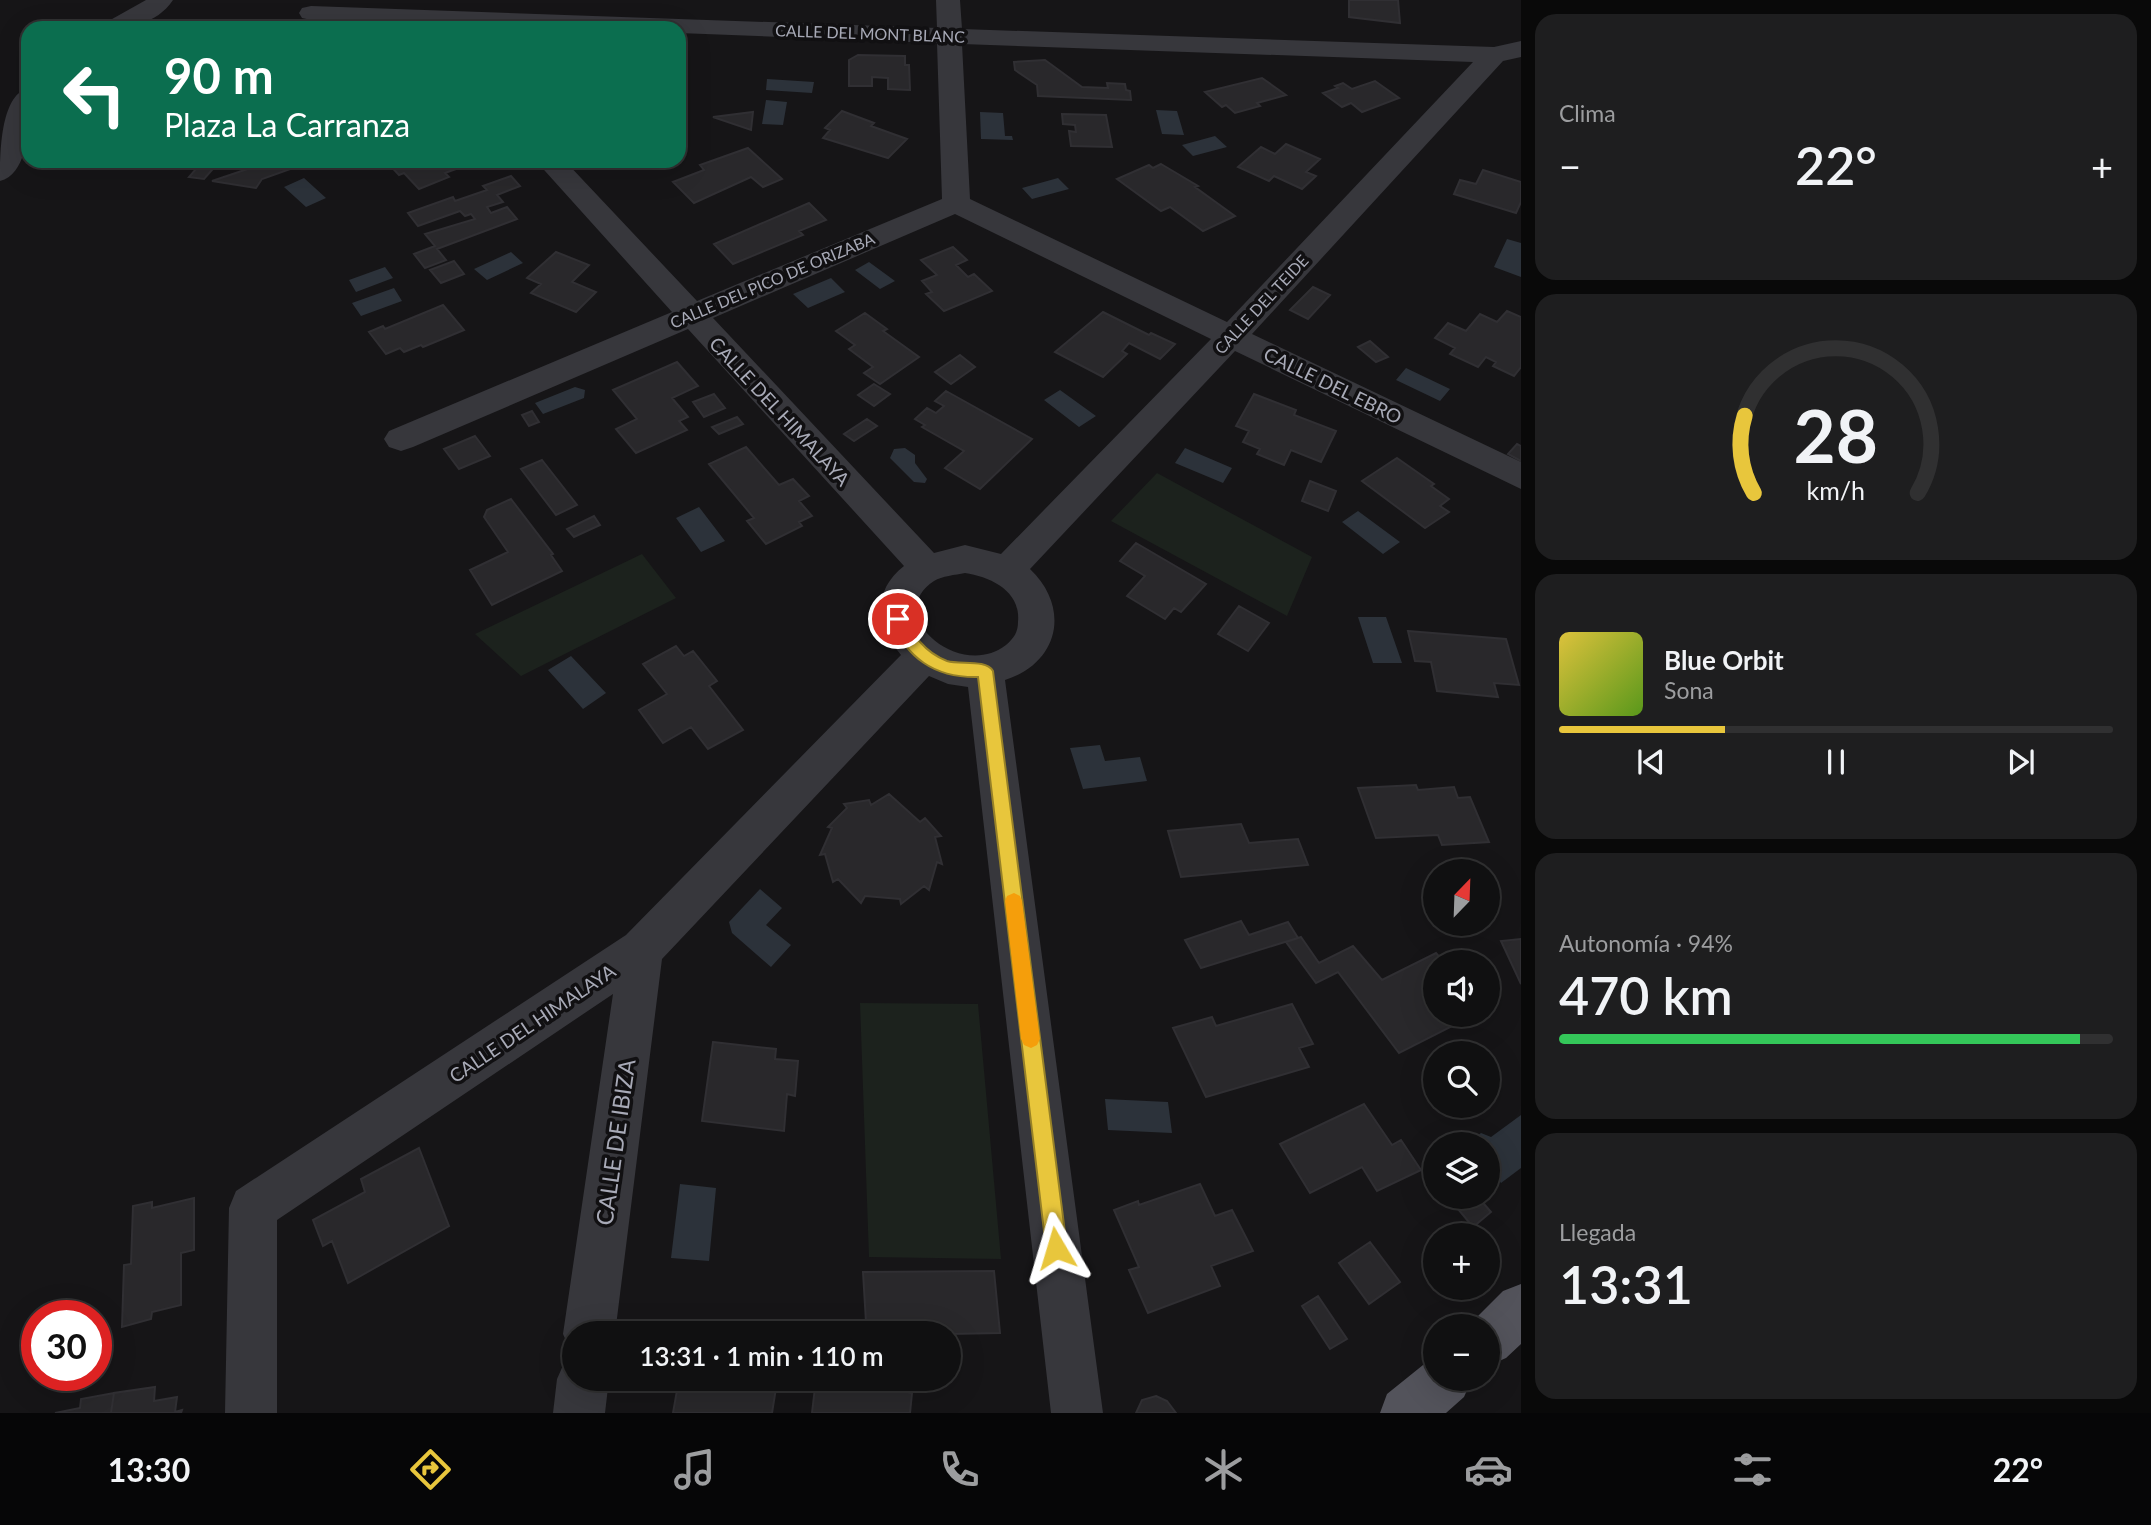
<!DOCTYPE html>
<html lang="es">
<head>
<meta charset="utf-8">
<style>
	:root { --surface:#101011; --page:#1e1e1f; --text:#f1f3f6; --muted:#9c9d9f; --line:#303031; --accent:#e8c63c }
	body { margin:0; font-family:Lato,sans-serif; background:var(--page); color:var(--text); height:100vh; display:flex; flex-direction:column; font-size:26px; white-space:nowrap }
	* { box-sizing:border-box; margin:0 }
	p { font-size:23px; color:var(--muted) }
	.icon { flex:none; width:38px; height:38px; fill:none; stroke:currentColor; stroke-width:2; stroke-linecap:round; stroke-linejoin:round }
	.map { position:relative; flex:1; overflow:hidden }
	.panel { display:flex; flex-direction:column; gap:14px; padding:14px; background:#090909; width:630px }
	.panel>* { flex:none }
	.banner { position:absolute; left:21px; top:21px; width:665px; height:147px; border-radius:21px; box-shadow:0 7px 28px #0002,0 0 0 2px var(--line); background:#0b6e4f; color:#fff; overflow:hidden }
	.needle { width:46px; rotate:23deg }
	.fabs { position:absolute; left:1423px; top:859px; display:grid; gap:14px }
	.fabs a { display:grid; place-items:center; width:77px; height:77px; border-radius:50%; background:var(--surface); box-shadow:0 7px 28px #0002,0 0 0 2px var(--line); font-size:35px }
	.speed { position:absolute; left:21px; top:1300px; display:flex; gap:14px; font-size:35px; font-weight:700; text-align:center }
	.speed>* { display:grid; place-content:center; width:91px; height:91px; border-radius:50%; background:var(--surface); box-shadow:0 7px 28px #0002,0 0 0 2px var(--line); line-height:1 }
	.speed .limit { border:10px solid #d22; background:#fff; color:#111 }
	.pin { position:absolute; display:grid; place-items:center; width:60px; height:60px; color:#fff; margin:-30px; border:4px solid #fff; border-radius:50%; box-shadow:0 2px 7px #0007 }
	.me { position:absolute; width:77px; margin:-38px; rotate:353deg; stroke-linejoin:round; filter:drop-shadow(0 0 5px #0008) }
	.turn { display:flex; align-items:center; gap:24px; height:147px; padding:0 28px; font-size:32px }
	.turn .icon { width:91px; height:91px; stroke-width:2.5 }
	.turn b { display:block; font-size:49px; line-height:60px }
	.big { font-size:52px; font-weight:600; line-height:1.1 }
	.panel .widget { flex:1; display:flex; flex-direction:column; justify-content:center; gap:10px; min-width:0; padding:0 24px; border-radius:21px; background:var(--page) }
	.panel .dial { align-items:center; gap:0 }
	.dial svg { height:182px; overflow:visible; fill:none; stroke:var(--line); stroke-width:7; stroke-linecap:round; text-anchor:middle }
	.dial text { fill:var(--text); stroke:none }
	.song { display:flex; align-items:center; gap:21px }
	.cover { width:84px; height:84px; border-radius:10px; background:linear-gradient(135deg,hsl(50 70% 55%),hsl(90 70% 35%)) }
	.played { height:7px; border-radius:4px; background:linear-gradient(90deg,var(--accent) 30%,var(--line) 30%) }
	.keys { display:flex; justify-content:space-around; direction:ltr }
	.heat { display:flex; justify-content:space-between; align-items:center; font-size:38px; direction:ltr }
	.charge { height:10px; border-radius:5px; background:linear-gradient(90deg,#34c759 94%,var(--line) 0) }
	.trip { position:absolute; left:562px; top:1321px; width:399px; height:70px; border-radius:35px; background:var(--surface); box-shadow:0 7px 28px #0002,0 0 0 2px var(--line); font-weight:600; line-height:70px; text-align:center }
	.menu { display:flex; height:112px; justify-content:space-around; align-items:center; background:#060607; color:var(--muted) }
	.menu .icon { width:49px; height:49px }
	.menu .current { color:var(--accent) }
	.menu b { font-size:32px; color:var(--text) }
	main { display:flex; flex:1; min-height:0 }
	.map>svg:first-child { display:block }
</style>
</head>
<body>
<main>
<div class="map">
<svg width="1521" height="1413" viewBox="0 0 1521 1413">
	<rect width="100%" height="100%" fill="#161517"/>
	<path fill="#1c221d" d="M1157,473L1312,557L1287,616L1111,521Z
		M642,554L676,598L521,676L475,634Z
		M860,1003L978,1004L1001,1259L869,1257Z"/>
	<path fill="#2c323a" d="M767,79L814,82L812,93L766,90Z
		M766,100L787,102L783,125L762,124Z
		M1156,110L1177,111L1184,135L1162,134Z
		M980,112L1003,113L1005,136H1012L1013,140L981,139Z
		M1215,136L1227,147L1193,156L1182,145Z
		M304,178L326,198L306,207L284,187Z
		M1058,178L1069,189L1032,199L1022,188Z
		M1507,239L1521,243V277L1494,267Z
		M511,252L523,263L487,280L474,269Z
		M869,262L895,281L880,289L855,270Z
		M385,267L393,278L356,292L349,280Z
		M831,278L845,292L808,308L793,294Z
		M394,288L402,301L361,316L352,303Z
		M1406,368L1450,389L1440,401L1396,380Z
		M575,387L585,390L584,398L543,414L535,403Z
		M1060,390L1096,416L1079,427L1044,400Z
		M905,448L915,455V463L927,479L925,483L914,482L890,458L894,449Z
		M1185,448L1232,468L1223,483L1175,463Z
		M699,507L725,541L701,552L676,518Z
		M1358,511L1400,542L1383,554L1342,522Z
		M1358,617H1386L1402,663H1373Z
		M571,656L606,693L583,709L548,670Z
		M1100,745L1105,761L1140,757L1147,781L1083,789L1070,748Z
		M760,889L782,908L766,925L791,945L771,967L732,933L729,922Z
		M1105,1099L1168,1102L1172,1133L1108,1130Z
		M1521,1115V1168L1501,1183L1488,1166V1144H1477L1476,1137L1481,1133L1491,1137Z
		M680,1184L716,1188L709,1261L671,1258Z"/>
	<path fill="#29282b" stroke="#302f33" stroke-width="2" d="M1349,0H1398L1400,23L1349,17Z
		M858,55L905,56V65H909L910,90L888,89V78L872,77V86H849V60Z
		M1045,60L1082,87L1108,88L1107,83L1125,84L1126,90L1130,91L1131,100L1038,96L1037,85L1015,70L1014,62Z
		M1262,78L1286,95L1257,103L1260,106L1235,113L1226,105L1222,107L1205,92Z
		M1375,81L1399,98L1362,112L1351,103L1342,107L1323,93L1338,88L1335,86L1343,83L1352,89Z
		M842,111L874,123L871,126L907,139L888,158L823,138L830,130L825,128Z
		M753,112L751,130L713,117Z
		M1062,114L1106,115L1112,147L1071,146L1069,131L1076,132L1075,125L1063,124Z
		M1286,144L1320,159L1306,172L1316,176L1302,189L1274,176L1269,181L1238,167L1261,147L1275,154Z
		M748,148L782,179L763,187L751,177L694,203L673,182L704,170L700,165Z
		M203,161H220L204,179L189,177Z
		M271,161H305L307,163L262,179L256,188L212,181Z
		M386,161H448L456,169L445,173L449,177L419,189L404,173L399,175Z
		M1161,164L1198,186L1195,187L1235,216L1203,231L1170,207L1161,211L1117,179L1149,165L1153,168Z
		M1483,170L1521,182V202L1516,213L1454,194L1460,180L1476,184Z
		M511,176L520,186L497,195L503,202L487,207L491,213L507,207L517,219L437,249L446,260L425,268L414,254L435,246L425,234L475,219L471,214L465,216L460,211L418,226L408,213L453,197L455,201L487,190L483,186Z
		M809,203L826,220L799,231L803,235L733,264L714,244Z
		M953,247L967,260L956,265L968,277L974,274L992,291L944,311L926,294L932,292L922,281L937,275L921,260Z
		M556,252L589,265L572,282L596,292L576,312L531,293L541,284L527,278Z
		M454,261L464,274L441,283L430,270Z
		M1313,287L1330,295L1308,319L1290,310Z
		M443,305L464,330L423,347L421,345L404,352L400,348L386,354L369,332L383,326L385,329Z
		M1507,311L1521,317V367L1514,376L1493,366L1496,362L1486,357L1478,367L1450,354L1455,348L1435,338L1448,323L1466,331L1480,314L1497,322Z
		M1103,312L1149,335L1151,333L1175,344L1160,359L1129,343L1122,351L1127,354L1103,377L1055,352Z
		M865,313L887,329L883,331L919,357L880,384L864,373L873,367L849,349L855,345L836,331Z
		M1370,341L1388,357L1376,362L1358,347Z
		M960,355L975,367L951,384L935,372Z
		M677,362L698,386L672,398L688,417L679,421L687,430L636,453L616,429L637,419L613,390Z
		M874,384L890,394L874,406L858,395Z
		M946,391L1032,439L980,489L945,468L964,451L922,427L925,425L915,419L927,408L936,413L944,406L935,401Z
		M714,394L725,408L704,417L693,402Z
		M1254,394L1296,410L1294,415L1336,431L1321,462L1291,450L1284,465L1257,454L1260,449L1243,442L1249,431L1236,426Z
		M532,411L539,422L529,426L522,415Z
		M737,417L743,424L719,434L712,427Z
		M867,419L877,426L854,441L844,434Z
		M475,436L490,456L459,469L444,449Z
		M1517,444L1521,446V461L1508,454Z
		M746,447L779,485L793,479L809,496L799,501L812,516L799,522L802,526L766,544L747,521L754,518L709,464Z
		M1397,458L1434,484L1431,486L1449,499L1440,506L1449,512L1425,528L1362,481Z
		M542,460L577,505L556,515L521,469Z
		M1310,481L1336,491L1328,511L1302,501Z
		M511,499L553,554L551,555L562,571L492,605L470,570L508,552L484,517L487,510Z
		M594,516L600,525L574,537L567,529Z
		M1136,543L1206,584L1181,612L1174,608L1165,619L1127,596L1145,576L1120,561Z
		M1239,606L1269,623L1248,651L1218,634Z
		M1408,631L1506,639L1519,685L1494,683L1498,697L1437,691L1431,662L1415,661Z
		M676,646L684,656L693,651L717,681L709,686L743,730L708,749L691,727L663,743L639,710L667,694L643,664Z
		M1416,785L1418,790L1454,787L1458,798L1470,797L1489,842L1442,845L1438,835L1376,838L1358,788Z
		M889,794L920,822L925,818L941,836L935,837L942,864L937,862L929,890L924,886L901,904L900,899L865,896L861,903L838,879L833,882L825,854L820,855L832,828L828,827L847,808L844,804L869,800L871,805Z
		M1241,824L1249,843L1298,839L1308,865L1181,877L1168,831Z
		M1241,921L1249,935L1288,922L1298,938L1201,968L1185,940Z
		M1301,937L1319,963L1353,946L1382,980L1436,953L1444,962H1435V1015H1474L1399,1053L1338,972L1316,983L1286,942Z
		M1521,939V984L1501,941Z
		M1292,1004L1313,1044L1299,1048L1309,1067L1206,1097L1173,1028L1212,1017L1216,1026Z
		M713,1042L776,1049L775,1059L798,1061L795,1096L787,1094L784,1131L702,1121Z
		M1364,1104L1392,1145L1401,1140L1421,1170L1377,1191L1362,1167L1310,1193L1280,1144Z
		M419,1148L449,1226L348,1283L332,1241L323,1246L313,1220L365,1192L361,1179Z
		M1200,1184L1215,1216L1232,1210L1253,1251L1211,1266L1220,1286L1148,1313L1129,1270L1139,1267L1114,1210L1138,1201L1139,1205Z
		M1448,1197H1478L1491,1212L1473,1227Z
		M194,1198V1250L181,1253V1305L152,1312L151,1319L122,1327L124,1265L131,1264L133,1206L152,1202V1208Z
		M1370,1242L1400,1282L1369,1304L1339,1263Z
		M994,1271L1000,1333L948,1334H943L942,1328H905L904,1321L866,1322L863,1272Z
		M1318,1296L1347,1339L1330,1349L1302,1306Z
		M679,1379H763L777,1382L772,1413H673Z
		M816,1379H841L912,1393L910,1413H812Z
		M155,1387L154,1401L177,1397L175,1412L182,1410L181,1413H111L114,1393Z
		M114,1393L111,1413H55L80,1408L81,1399Z
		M1156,1396L1167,1401L1176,1413H1136L1142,1400Z"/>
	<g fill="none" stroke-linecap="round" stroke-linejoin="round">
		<path fill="#37373c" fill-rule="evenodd" d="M146,0H173C156,25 129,28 102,28L105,23Z
			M936,0H960L962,29L1494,47L1521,41V57L1503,61L1252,334L1521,462V489L1235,351L1030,569C1071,608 1059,663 1005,680L1103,1413H1051L968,687L948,684L929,676L662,959L615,1334H574V1353L571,1352L563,1334L613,994L277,1220V1413H225L229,1208L236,1191L626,935L901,655C877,625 871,592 904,566L688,329L413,447L401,451L389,447L384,439L389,431L672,312L536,161H565L697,301L942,199L937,43L679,33V28H526L311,20L302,18L299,13L302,8L311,6L937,28ZM962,44L1473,62L1227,322L970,199ZM955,214L1211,339L1001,554L965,545L934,553L713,318ZM965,573C991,577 1021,591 1018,622C1018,632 1014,638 1006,645C960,681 882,615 934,581C942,576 955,575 965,573Z
			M28,88C28,115 32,173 0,181C0,154 0,96 28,88Z
			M574,1357V1379H609L605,1413H553L557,1379L565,1361Z"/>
		<path fill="#53535b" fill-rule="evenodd" d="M1521,1284V1344L1506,1358L1488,1366V1326H1468L1503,1291Z
			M1435,1357V1379H1472L1464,1397L1446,1413H1380L1387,1394L1428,1361Z"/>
	</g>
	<path fill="#e8c63c" stroke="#978127" stroke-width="2" d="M898,613L903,614C913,635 924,652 947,661C960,665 986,659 993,671L1067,1248L1064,1255L1056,1258L1049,1255L1046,1248L978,677C934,678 907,658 890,619Z"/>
	<path fill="#f59e0b" d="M1014,893L1020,896L1022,901L1040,1039L1037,1045L1031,1048L1024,1045L1021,1039L1005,901L1007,896Z"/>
	<g text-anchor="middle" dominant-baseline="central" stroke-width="7" stroke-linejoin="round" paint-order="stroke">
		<g font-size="16" fill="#a8aab7" stroke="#111012">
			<text transform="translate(870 33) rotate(2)">CALLE DEL MONT BLANC</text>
			<text transform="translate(772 280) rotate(-23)">CALLE DEL PICO DE ORIZABA</text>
			<text transform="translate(1261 304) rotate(-47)">CALLE DEL TEIDE</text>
		</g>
		<g font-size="19" fill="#a8aab7" stroke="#111012">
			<text transform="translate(1333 385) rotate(26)">CALLE DEL EBRO</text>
			<text transform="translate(780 411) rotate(47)">CALLE DEL HIMALAYA</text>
			<text transform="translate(532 1023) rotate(-34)">CALLE DEL HIMALAYA</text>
		</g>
		<g font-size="23" fill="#a8aab7" stroke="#111012">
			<text transform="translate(615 1142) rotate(-82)">CALLE DE IBIZA</text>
		</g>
	</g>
</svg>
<div class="fabs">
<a><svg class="needle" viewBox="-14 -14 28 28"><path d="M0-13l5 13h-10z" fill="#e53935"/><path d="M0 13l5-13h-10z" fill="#9c9d9f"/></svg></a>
<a><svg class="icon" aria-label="sound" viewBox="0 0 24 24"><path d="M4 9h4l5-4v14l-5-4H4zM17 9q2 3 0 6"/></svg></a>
<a><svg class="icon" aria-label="search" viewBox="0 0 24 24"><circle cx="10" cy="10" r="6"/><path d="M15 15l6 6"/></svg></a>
<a><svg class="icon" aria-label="layers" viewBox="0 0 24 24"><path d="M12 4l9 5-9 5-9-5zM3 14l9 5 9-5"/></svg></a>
<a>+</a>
<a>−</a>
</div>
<div class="speed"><div class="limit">30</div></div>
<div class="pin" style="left:898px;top:619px;background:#d93025"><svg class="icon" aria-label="arrive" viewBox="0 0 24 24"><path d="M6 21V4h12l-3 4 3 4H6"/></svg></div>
<svg class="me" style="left:1056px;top:1248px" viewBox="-20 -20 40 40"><path d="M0-17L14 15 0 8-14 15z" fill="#e8c63c" stroke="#fff" stroke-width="4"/></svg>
<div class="trip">13:31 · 1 min · 110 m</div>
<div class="banner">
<div class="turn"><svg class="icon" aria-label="left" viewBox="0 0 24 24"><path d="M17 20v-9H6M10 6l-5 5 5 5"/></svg><div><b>90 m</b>Plaza La Carranza</div></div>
</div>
</div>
<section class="panel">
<div class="widget"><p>Clima</p>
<div class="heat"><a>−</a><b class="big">22°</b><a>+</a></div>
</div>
<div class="widget dial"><svg viewBox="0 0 100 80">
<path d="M14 69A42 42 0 1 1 86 69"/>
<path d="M14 69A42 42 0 0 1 10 35" stroke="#e8c63c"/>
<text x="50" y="56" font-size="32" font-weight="700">28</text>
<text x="50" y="72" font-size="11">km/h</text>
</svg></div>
<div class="widget">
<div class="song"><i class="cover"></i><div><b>Blue Orbit</b><p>Sona</p></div></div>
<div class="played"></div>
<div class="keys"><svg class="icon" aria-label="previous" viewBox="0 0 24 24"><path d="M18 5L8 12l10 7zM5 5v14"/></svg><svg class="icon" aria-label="pause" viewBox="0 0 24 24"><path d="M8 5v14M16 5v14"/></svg><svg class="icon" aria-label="next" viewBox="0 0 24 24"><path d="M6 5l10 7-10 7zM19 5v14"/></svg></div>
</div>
<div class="widget"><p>Autonomía · 94%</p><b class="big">470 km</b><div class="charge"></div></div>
<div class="widget"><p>Llegada</p><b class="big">13:31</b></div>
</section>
</main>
<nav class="menu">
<b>13:30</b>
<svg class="icon current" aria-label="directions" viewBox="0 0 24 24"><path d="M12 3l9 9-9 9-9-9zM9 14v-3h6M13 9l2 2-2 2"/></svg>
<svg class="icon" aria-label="music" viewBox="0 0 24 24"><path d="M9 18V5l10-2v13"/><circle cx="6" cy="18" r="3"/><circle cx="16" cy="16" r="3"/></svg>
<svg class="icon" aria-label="phone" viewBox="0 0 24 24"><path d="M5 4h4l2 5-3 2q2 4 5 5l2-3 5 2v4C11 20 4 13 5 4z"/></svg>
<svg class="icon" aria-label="climate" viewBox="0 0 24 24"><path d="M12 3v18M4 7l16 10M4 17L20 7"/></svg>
<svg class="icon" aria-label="car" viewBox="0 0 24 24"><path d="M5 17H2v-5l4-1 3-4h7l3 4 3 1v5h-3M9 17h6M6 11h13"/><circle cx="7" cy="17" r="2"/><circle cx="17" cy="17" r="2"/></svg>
<svg class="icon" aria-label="filters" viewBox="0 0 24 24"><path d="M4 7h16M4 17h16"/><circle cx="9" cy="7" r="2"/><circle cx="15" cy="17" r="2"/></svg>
<b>22°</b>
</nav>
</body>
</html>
